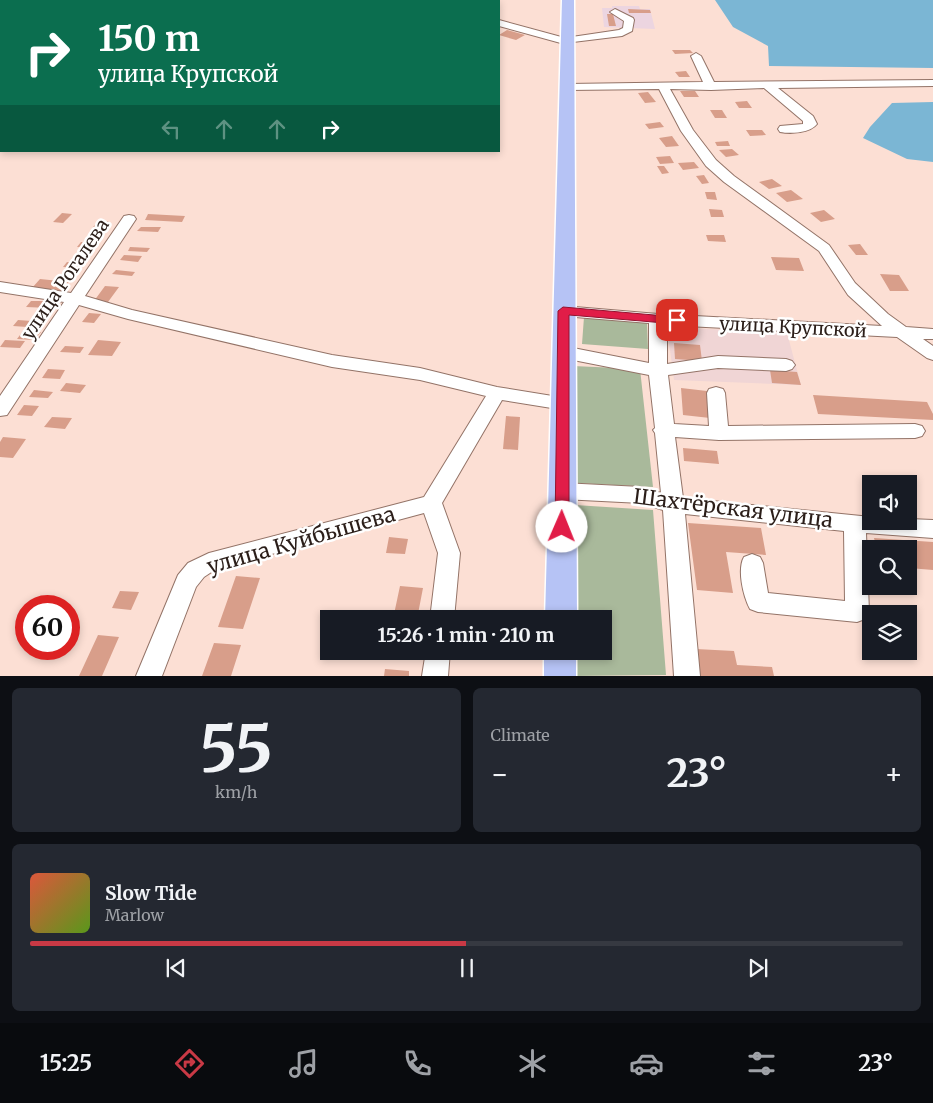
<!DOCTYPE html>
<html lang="en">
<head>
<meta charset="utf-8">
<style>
	:root { --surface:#171b24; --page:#242831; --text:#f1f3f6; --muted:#9ea1a6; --line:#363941; --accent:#c93945 }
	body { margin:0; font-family:Merriweather,serif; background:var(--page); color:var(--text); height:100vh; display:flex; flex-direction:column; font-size:19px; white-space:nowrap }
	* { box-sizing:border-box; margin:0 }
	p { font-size:16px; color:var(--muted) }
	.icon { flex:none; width:28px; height:28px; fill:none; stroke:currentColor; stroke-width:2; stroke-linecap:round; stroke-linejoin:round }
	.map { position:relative; height:676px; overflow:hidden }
	.side { display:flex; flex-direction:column; gap:12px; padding:12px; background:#0d0f14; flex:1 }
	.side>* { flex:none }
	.top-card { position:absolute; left:0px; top:0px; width:500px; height:152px; box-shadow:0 2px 8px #0003; background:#0b6e4f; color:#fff; overflow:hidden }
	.tools { position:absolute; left:862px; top:475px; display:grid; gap:10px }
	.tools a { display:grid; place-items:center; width:55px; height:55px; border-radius:0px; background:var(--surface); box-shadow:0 2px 8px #0003; font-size:25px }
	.speed { position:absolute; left:15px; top:595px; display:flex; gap:10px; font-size:25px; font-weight:700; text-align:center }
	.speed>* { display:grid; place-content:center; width:65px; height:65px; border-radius:50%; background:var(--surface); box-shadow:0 2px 8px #0003; line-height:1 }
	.speed .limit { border:8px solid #d22; background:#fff; color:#111 }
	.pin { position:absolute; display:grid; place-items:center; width:42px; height:42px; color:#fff; margin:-21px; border-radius:10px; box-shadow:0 2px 8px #0006 }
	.me { position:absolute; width:55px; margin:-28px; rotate:1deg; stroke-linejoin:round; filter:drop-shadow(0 0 4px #0008) }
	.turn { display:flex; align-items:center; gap:18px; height:105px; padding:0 15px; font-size:22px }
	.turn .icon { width:65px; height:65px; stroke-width:2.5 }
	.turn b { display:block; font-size:35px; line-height:42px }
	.lanes { display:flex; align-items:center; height:48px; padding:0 15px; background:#0003; justify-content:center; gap:25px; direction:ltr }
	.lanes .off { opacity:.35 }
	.big { font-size:38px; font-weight:700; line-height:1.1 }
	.side .card { flex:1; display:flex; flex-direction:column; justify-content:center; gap:8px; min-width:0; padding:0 18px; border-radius:8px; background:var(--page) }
	.side .dial { align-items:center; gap:0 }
	.dial b { font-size:65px; line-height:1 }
	.song { display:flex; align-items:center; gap:15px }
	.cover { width:60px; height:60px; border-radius:8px; background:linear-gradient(135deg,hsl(10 70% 55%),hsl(90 70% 35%)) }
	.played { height:5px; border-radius:2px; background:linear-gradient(90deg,var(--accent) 50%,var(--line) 50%) }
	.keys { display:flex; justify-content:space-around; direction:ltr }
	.heat { display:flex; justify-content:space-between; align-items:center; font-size:28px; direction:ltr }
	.side .tiles { flex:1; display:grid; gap:12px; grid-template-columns:1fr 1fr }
	.card:last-child { grid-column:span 2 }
	.trip { position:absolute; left:320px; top:610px; width:292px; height:50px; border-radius:0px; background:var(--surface); box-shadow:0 2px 8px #0003; font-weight:700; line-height:50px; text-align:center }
	.tab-bar { display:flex; height:80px; justify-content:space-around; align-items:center; background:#090b0e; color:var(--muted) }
	.tab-bar .icon { width:35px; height:35px }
	.tab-bar .selected { color:var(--accent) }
	.tab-bar b { font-size:22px; color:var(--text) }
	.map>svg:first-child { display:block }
</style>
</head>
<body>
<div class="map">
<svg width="933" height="676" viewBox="0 0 933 676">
	<rect width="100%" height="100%" fill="#fcdfd4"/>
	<path fill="#f0d5d5" d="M667,327L787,333L801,385L674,380Z"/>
	<path fill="#ecd5e0" d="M612,6H639L640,9H650L655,29L604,27L602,8H612Z"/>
	<path fill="#a9b99b" d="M584,317L647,322L648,349L582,344Z
		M573,366L640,369L653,487L576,483Z
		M575,505L653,510L666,675L573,676V651H604V619H574Z"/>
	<path fill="#7bb6d4" d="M715,0H933V68L769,66L768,46L733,27Z
		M933,102V162L907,159L863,138L870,127L892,103Z"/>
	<path fill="#d89e8a" d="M628,9L650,10L651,13H629Z
		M607,14H613L616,26H609Z
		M507,30L525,35L516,40L499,35Z
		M672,50H690L693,53L675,54Z
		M686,71L690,77H679L675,72Z
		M680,91H695L699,97H684Z
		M648,92L656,102L645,103L638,93Z
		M747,101L752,108H739L735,102Z
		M710,110H722L727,118H715Z
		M660,122L664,127L649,129L645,124Z
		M746,130H762L766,135L750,136Z
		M672,136L679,146L666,147L659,138Z
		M728,141L730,146H717L715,142Z
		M732,149L739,155L726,157L719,150Z
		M670,156L674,163L660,164L656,157Z
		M694,162L699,168L683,170L678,163Z
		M657,166H664L669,173L662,174Z
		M704,175L709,183L702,184L696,176Z
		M772,179L782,186L769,189L759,182Z
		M791,190L803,199L787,202L776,193Z
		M705,192H715L717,200L707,199Z
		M709,209L722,210L724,217H711Z
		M824,210L835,219L821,222L810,213Z
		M62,213L72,214L63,223L53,222Z
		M148,214L185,216L182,222L145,220Z
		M99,221H109L103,228L93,227Z
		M141,227H161L158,232L137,231Z
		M706,235H724L726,242L708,241Z
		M81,242L98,243L93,248L77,247Z
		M860,244L868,255H856L848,245Z
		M130,247L150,248L147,252L128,251Z
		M124,255L142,256L138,262L120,260Z
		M771,257L799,258L804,271L776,270Z
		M67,262L82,264L78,268L63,267Z
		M116,270L135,272L132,276L112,274Z
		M880,274L899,275L909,291H890Z
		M40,279L69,282L62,291L32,288Z
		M105,286L119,287L108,302L94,301Z
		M31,301H53L49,308L26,307Z
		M89,313L101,314L94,323L82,322Z
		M18,320L32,321L27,327L13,326Z
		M23,331L41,332L34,340L17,339Z
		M5,340L25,341L20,348L0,347Z
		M98,340L121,342L112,356L88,355Z
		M674,343L700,345L702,361L675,359Z
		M65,346L84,347L80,353L60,352Z
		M48,369L65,370L60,379L42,378Z
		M770,370L797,372L801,385L772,383Z
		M66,383L86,385L80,393L60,391Z
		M681,388L707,391L710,418L683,415Z
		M34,390L53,392L48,398L29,397Z
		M813,395L927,402L933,414V420L818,414Z
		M24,405L39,406L32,416L17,415Z
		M506,416L520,417L518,450L503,449Z
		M52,417L72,418L65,429L44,427Z
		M3,437L26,439L13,458L0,457V442Z
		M683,448L717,451L719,464L684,461Z
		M688,523L761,528L766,555L726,552L733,593L697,590Z
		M389,537L408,539L405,554L386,553Z
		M874,538L933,542V570L909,568V549H877Z
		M236,576L260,578L243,629L218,627Z
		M400,586L423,588L417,619H393Z
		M120,591L139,592L131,610L112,608Z
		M98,635L119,637L102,676H79Z
		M214,643L241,645L231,676H202Z
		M696,649L734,651L737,665L772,667L774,676H700Z
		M385,669L409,671V676H384Z"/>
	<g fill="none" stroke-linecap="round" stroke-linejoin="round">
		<defs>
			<path id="minor" d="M399,0H413L414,1H400Z
				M450,0H460V1H450Z
				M615,9L633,18L634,20L632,31L622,36L573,42L568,45L499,26V20L565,38L619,30L623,28L624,21L610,12Z
				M696,53L701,56L714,82L933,80V86L778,88L813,116L817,124C810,133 791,134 780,132L778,129L780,126L803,124V121L764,88L711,90L670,89L693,130L716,160L734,176L829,245L855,283L888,314L906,327L933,329V339H923L933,346V360L927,358L897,337L667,325V364L718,356L786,359L792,361L795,365L792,369L786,371L718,368L668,375L674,424L709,426L707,393L709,389L716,387L723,389L725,393L728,426L915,424L922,426L925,431L922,436L915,438L719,440L675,437L683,498L871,517V521H909V519L933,520V538L866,533L869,612L865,619L857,622L758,612L750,609C743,596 737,569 744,557L752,554L760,557L763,563L768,593L845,601L844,531L685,514L700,676H674L663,510L641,503L562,499L555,497L551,491L555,485L562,483L641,487L661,493L655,433L653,430L655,428L649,375L563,358L557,356L554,352L557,348L563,346L649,363V323L563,316L557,315L555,311L557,307L563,306L658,314L882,326L848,295L819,251L724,182L706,166L681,131L659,89L568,90L562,87L568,84L703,82L691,56Z
				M129,215L134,216L136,219L85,296L132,310L332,355L420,368L497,387L571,399L574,404L571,409L564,410L502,400L442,503L460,553L454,619H430L438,553L424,513L216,569L204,577L196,587L162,676H136L178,575L188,563L209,553L424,497L486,396L420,380L332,367L128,319L79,305L7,415L0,416V396L64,302L0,292V282L71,293L124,216Z
				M426,651H450L448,676H422Z"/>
			<path id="major" d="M562,0H574L577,619H545Z
				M544,651H576V676H544Z"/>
		</defs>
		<use href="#minor" stroke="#937367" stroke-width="2"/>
		<use href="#major" stroke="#fff" stroke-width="3"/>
		<use href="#minor" fill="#fff" fill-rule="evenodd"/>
		<use href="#major" fill="#b6c3f5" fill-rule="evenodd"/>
	</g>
	<path fill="#e11d48" stroke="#92132f" d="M563,307L677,317L683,320L677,324L569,315V527L567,531L562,533L557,531L555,527L558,311Z"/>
	<g text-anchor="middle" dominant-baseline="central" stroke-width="5" stroke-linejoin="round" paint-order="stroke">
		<g font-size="18" fill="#2b1e19" stroke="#fff">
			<text transform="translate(65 279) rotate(-56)">улица Рогалева</text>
			<text transform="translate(793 327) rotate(3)">улица Крупской</text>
		</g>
		<g font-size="21" fill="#2b1e19" stroke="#fff">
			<text transform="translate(733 508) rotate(7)">Шахтёрская улица</text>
			<text transform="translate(301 540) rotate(-16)">улица Куйбышева</text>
		</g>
	</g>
</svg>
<div class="tools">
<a><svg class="icon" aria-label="sound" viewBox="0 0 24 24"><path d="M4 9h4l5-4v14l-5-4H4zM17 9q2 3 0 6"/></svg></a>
<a><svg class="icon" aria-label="search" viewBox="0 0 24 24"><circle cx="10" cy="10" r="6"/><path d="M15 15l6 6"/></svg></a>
<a><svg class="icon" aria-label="layers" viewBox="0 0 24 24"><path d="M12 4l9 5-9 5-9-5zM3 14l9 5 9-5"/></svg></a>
</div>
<div class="speed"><div class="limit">60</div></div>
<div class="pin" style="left:677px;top:320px;background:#d93025"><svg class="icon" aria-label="arrive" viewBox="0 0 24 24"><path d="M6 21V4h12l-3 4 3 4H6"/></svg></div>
<svg class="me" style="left:562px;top:527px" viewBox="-20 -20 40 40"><circle r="19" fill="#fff"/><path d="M0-13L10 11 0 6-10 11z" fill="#e11d48"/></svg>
<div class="trip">15:26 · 1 min · 210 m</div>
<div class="top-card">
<div class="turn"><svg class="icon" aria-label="right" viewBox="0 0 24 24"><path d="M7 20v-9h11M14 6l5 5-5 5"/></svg><div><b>150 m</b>улица Крупской</div></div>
<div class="lanes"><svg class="icon off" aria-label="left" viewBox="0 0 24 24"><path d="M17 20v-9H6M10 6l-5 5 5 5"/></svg><svg class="icon off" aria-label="ahead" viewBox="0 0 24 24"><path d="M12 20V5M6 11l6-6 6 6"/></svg><svg class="icon off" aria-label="ahead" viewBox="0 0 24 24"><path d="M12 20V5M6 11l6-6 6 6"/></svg><svg class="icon" aria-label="right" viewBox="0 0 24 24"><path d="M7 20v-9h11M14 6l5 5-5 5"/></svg></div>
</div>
</div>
<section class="side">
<div class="tiles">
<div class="card dial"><b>55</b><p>km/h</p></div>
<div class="card"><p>Climate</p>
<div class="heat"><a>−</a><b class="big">23°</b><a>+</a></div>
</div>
<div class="card">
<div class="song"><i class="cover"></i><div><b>Slow Tide</b><p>Marlow</p></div></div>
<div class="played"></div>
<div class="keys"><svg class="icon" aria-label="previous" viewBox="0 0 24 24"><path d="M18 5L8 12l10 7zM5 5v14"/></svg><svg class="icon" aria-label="pause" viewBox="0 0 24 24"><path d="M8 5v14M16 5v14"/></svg><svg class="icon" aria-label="next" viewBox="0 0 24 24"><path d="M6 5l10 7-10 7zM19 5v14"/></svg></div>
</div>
</div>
</section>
<nav class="tab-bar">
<b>15:25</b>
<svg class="icon selected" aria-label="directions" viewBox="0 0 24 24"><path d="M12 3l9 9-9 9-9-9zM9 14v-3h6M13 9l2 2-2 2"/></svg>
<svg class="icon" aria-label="music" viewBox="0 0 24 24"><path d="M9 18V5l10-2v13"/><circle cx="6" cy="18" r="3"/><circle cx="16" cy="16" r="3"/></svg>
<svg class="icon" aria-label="phone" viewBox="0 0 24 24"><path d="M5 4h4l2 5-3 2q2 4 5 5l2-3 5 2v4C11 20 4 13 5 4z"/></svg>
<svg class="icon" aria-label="climate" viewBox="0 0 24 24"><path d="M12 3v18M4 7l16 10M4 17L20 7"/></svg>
<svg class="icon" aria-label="car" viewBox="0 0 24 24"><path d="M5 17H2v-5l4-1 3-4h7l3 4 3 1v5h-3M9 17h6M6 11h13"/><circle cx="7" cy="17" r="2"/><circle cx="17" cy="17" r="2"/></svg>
<svg class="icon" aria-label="filters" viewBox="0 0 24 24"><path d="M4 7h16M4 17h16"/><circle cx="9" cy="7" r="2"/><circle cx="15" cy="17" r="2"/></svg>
<b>23°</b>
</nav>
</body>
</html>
